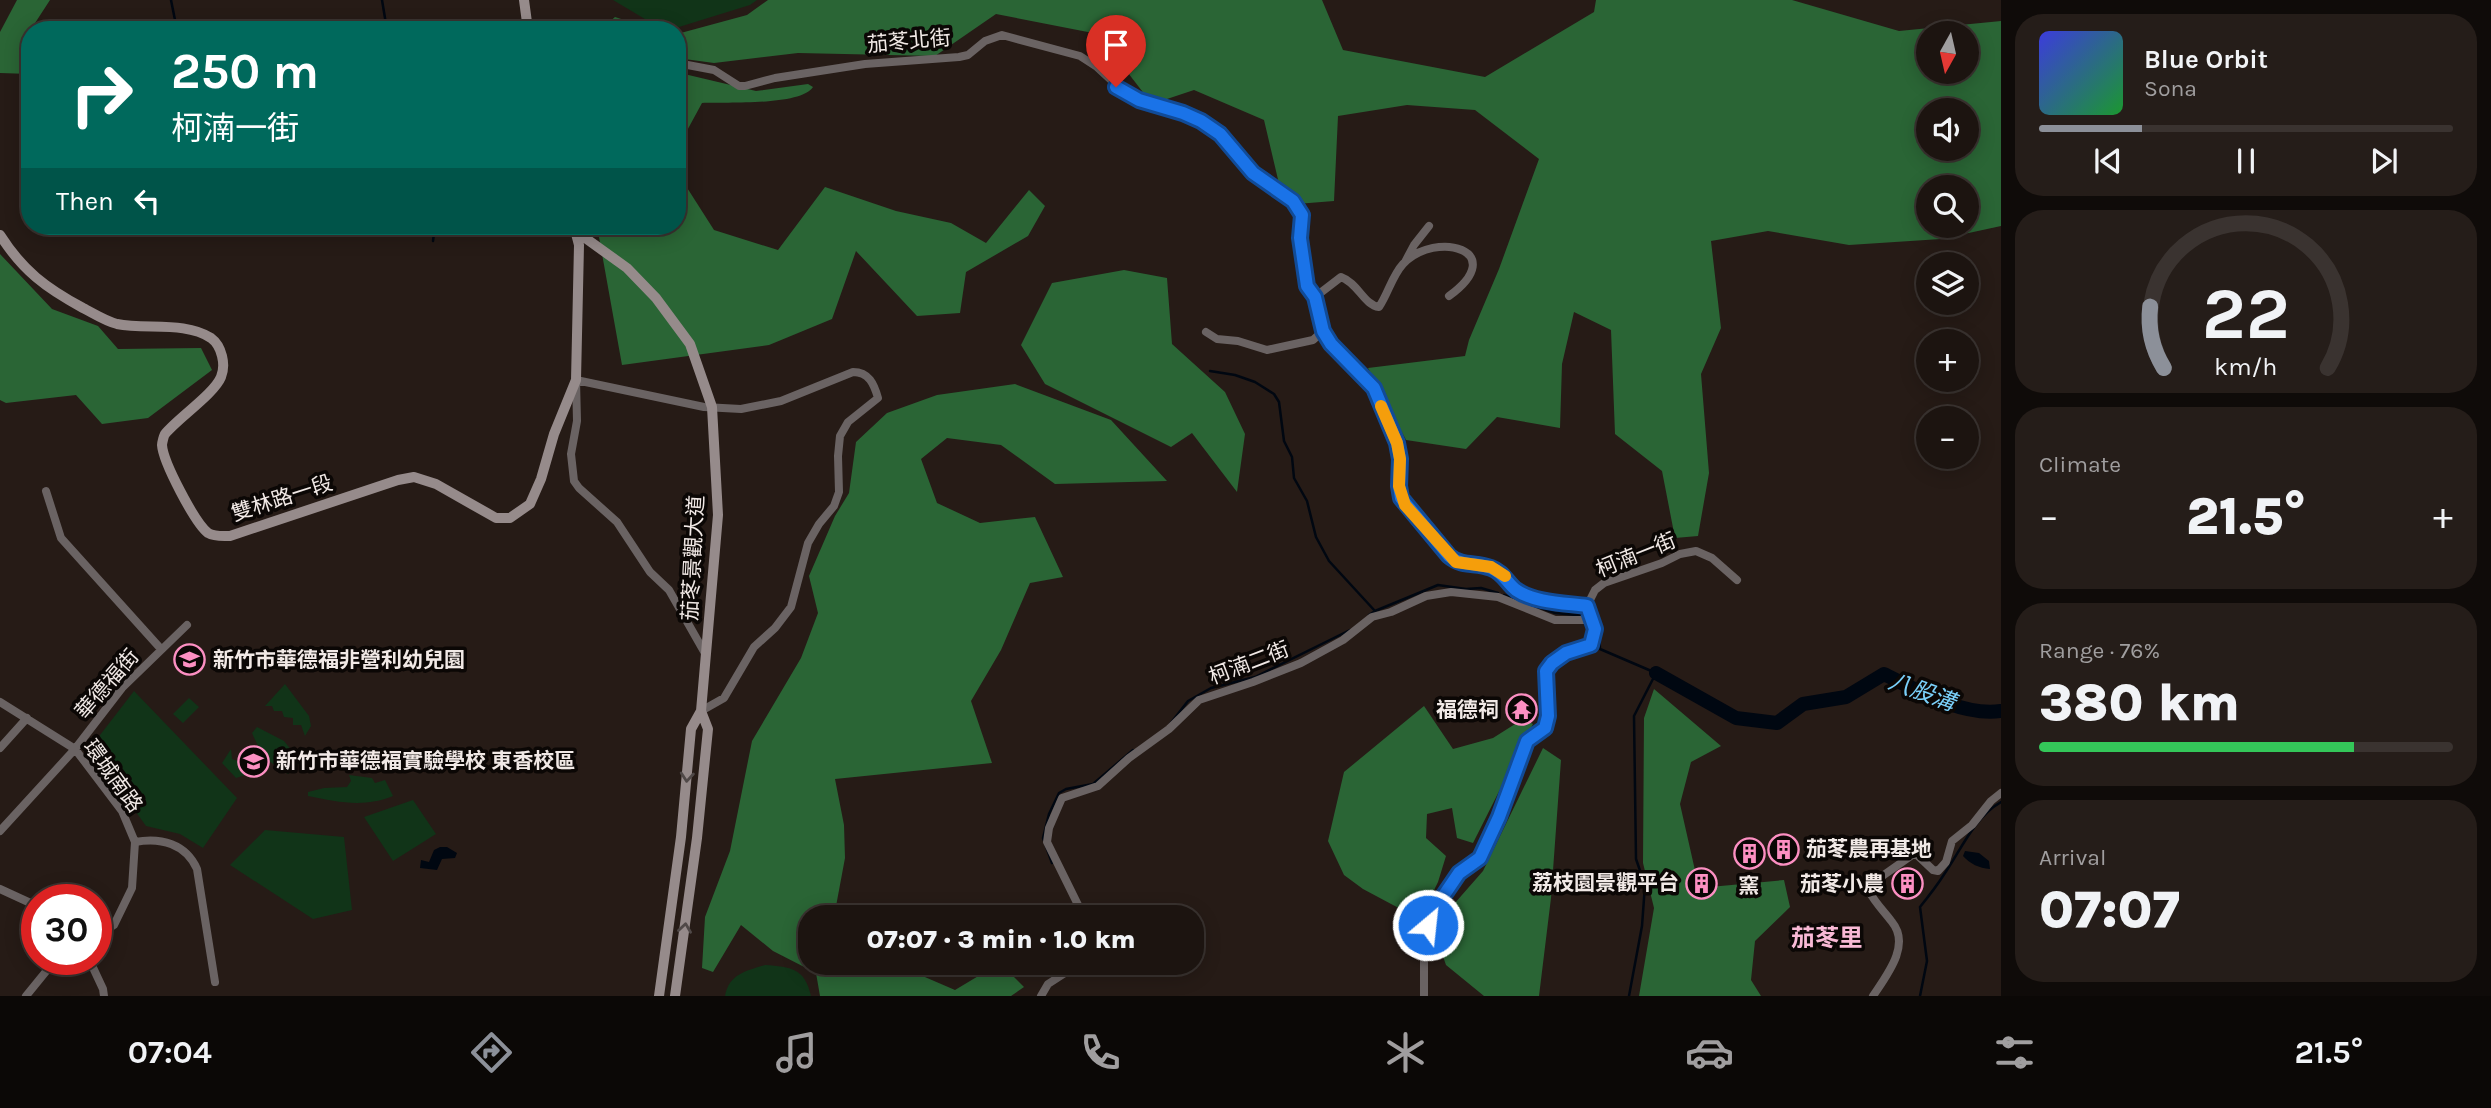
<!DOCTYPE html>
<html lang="en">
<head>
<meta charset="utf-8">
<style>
	:root { --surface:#1c1410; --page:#251d19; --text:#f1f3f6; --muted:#a09e9f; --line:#3a3330; --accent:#8c9099 }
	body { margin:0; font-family:Karla,"Noto Sans TC",sans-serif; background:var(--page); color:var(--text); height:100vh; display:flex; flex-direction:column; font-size:26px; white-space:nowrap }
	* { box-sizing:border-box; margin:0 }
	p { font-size:23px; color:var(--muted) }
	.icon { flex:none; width:38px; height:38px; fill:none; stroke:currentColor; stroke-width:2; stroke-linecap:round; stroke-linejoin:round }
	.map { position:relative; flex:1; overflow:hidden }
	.side { display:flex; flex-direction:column; gap:14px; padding:14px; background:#0f0b09; width:490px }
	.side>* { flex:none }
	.hud { position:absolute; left:21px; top:21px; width:665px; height:214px; border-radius:28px; box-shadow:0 4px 18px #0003,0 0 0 2px var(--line); background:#00695c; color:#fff; overflow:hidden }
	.needle { width:46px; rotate:188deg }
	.buttons { position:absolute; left:1916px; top:21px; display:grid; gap:14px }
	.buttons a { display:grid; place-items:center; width:63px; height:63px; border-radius:50%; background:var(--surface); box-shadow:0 4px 18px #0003,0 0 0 2px var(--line); font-size:35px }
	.speed { position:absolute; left:21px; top:884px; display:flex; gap:14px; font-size:35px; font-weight:700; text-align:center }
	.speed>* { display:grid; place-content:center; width:91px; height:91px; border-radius:50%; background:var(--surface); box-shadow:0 4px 18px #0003,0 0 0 2px var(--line); line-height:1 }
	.speed .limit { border:10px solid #d22; background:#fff; color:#111 }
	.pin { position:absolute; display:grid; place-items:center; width:60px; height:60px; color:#fff; margin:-72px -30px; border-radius:50% 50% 50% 0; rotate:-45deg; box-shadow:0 0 7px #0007 }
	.pin .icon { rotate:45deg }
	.me { position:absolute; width:77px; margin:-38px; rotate:28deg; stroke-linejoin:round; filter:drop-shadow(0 0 5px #0008) }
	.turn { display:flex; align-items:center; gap:24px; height:147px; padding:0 35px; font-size:32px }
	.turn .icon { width:91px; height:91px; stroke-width:2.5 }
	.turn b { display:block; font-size:49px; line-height:60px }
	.then { display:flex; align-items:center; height:66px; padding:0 35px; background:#0003; gap:14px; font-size:26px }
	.big { font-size:52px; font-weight:800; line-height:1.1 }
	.side .card { flex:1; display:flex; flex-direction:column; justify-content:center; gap:10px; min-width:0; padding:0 24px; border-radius:28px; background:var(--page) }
	.side .dial { align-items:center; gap:0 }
	.dial svg { height:182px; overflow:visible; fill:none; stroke:var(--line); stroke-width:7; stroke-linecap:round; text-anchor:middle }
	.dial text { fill:var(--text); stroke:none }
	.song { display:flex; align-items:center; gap:21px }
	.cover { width:84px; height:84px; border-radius:10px; background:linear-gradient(135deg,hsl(240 70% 55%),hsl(130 70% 35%)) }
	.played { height:7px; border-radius:4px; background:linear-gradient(90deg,var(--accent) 25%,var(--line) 25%) }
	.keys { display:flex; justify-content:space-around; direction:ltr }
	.heat { display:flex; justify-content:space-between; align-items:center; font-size:38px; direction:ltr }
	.charge { height:10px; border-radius:5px; background:linear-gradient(90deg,#34c759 76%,var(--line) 0) }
	.trip { position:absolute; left:798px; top:905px; width:406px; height:70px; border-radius:28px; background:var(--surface); box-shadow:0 4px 18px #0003,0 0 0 2px var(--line); font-weight:800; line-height:70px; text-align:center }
	.tabs { display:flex; height:112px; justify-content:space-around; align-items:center; background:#0b0806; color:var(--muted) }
	.tabs .icon { width:49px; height:49px }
	.tabs .on { color:var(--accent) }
	.tabs b { font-size:32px; color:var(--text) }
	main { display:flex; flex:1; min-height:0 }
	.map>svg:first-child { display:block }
</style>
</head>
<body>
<main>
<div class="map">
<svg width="2001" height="996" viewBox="0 0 2001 996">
	<rect width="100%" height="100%" fill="#261b16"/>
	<path fill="#113418" d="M613,0H757L750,5L679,27L655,25Z
		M285,684L309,716L311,726L305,736L301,725H293V718L284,717L282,711H274L272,706H265Z
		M134,691L237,798L203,848L180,834L146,826L90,748Z
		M189,698L199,707L183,723L173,714Z
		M257,727L284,741L301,762L288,774C269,764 260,752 252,733Z
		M231,749L232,759L238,761L241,767L248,768L255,772L236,778L222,763Z
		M349,775L372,778L375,783L385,780L393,796C364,808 338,802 308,796V792L324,788L347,787L351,781Z
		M413,800L436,834L393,861L364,817Z
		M265,830L344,837L352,910L313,919L230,865Z
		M765,965C791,967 805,968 811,996H725C729,974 746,971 765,965Z"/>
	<path fill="#2a6535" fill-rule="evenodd" d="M17,0H50L24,40L30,62V74L0,73V32Z
		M768,0H1322L1343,50L1485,77L1594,12L1596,0H1792L1899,31L2001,21V226L1941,239L1849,245L1768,231L1711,241L1721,328L1701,374L1709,473L1698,536L1675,538L1662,471L1615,434L1611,330L1574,312L1562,364L1560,428L1497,417L1466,449L1406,440L1368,368L1465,356L1469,340L1499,269L1539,159L1475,110L1407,105L1338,116L1334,201L1284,205L1264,120L1194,90L1152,104L1098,34L996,14L935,56L798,53L714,63L677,58V34L747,15ZM1928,33H1967V72H1928ZM1928,110H1967V149H1928ZM1928,187H1967V226H1928Z
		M615,17L655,30H600Z
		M680,73L756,91L808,84L813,87C801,106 725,102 702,103L677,149V75Z
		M677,172L714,230L778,250L825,187L896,211L951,223L986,243L1029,190L1045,206L1028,236L966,272L960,313L917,316L856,251L832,319L769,345L622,365L597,226H677Z
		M0,254L52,309L98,326L118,349L201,348L212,370L148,418L102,424L76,395L6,403L0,400Z
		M1124,270L1167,278L1172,344L1225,392L1245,434L1237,492L1192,433L1171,447L1045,384L1021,345L1052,283Z
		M1015,384L1111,420L1167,481L1055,484L1001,445L947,438L921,459L937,503L980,523L1035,517L1063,577L1030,583L1001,650L971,701L992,763L835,779L844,825L845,858L834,917H810V962L897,963L904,968L955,990L1000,963L1024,987L1011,996H820L816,973L773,951L741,925L713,972L702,968L705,917L730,851L752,741L801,658L818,613L809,576L835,516L849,493L856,442L887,413L937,395Z
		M1654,689L1721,746L1691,762L1680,804L1699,888L1784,880L1790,907L1755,941L1751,980L1761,996H1639L1654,908L1643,863L1644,718Z
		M1424,706L1453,749L1493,738L1523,719L1533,724L1473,843L1457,838L1452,808L1427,814L1426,838L1446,856L1438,882L1415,929L1408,913L1363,889L1344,875L1328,841L1344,772Z
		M1543,748L1561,760L1551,898L1539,996H1484L1446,965L1433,928L1483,871Z"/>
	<path fill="#000711" d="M440,847H447L457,853L455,858L442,859L437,870L420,868L421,860L429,862L434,850Z
		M1965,851L1979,853L1989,861L1990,869C1979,868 1970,864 1963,856Z"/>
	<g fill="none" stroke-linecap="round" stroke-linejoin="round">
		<path stroke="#000711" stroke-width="2.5" d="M171,0L177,30
			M382,0L387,30
			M433,241L435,226
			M1210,371L1235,375L1255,382L1274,394L1279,402L1284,441L1292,457L1294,478L1307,501L1316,537L1329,561L1375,611
			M1504,595L1555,613L1598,617L1600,649L1656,673L1634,716L1636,859L1645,885L1642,926L1629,996
			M1369,615L1375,611L1438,585L1466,589L1481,588L1498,593
			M1170,724L1188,701L1211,688L1255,677L1350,630
			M1052,863L1043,838L1049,814L1059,793L1066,789L1093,784L1133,750
			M1920,996L1927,961L1920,907C1928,897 1936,887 1943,876C1960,852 1974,817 2001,802"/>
		<path stroke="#000711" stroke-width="14" d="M1656,673L1736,718L1777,723L1803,704L1846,697L1884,674C1916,690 1964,717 2001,711"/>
		<path stroke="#6a6363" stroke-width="8" d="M677,63L714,70L739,86H745L775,78L865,64L959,57L968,55L985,41L1002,35L1080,56L1097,67L1124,92L1139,100L1193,117L1220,134L1253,173L1293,201L1302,215L1300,238L1307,286L1315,297L1323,331L1331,344L1374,388L1397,442L1400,459L1399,486L1405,505L1456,562L1491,567L1506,577L1515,589L1534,597L1587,606
			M1405,262L1414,245L1429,226
			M1315,297L1341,277C1358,283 1364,305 1379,307C1388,294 1392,276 1403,264C1436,229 1511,251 1449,296
			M1206,332L1217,339L1238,341L1267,350L1313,340L1323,331
			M46,491L61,538L161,649
			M0,702L75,749L122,811L135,842L132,888L114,925L96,937
			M701,711L724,698L754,647L775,628L791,607L808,543L819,524L834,506L839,492L838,456L840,436L848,422L878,398C874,384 869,372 853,372L781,401L741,409L704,407L576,380L577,421L571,454L574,481L579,488L617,522L650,572L669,590L706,655
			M0,748L27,718
			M0,831L75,749L122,688L187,625
			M135,842C161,837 186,844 197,869L215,982
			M0,889L37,906
			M1084,917L1047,842L1049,828L1062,798L1098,786L1129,758L1169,729L1199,700L1253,682L1301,663L1343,640L1372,617L1391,612L1426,596L1451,592L1498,597L1555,620H1590
			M89,959L103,989L104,996
			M26,996L48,969L63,959
			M1041,996L1048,984L1082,962
			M1424,996V956L1428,925L1442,898L1459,873L1480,858L1499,817L1526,741L1545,728L1548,717L1546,671L1552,663L1566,653L1591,645L1595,629L1587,606L1595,590L1604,583L1662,563L1680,554L1696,551L1712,558L1737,580
			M1873,996C1887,975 1911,945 1892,922C1884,911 1875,903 1869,891L1871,884L1915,853L1933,870L1938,871L1946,862L1952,841L1972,825L1991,801L2001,793"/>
		<path stroke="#968b8b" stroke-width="10" d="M524,0L528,30
			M577,232L627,268L656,298L690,344L712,407L718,515L701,711L691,729L681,837L659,996
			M0,235C23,271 46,288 83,308C93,313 105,321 117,324C146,330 185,321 211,338C222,346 226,365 221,377C214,394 178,418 165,434C164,435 162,443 162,445C163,462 195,523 208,533C215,537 223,536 230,536L398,480L414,477L436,484L496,518H510L530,504L541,479L554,434L576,380L579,245L574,226
			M675,996L697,838L708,729L701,711"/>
	</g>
	<defs><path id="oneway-chevron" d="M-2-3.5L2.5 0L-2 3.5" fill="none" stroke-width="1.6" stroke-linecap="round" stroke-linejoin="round" transform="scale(1.75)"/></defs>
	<g stroke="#504948">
		<use href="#oneway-chevron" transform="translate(687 777) rotate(95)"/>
		<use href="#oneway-chevron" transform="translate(685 928) rotate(-82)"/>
	</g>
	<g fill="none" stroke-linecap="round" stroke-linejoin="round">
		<defs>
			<path id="route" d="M1116,87L1139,100L1183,113L1201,121L1220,134L1253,173L1293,201L1302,215L1300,238L1307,286L1315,297L1323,331L1331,344L1374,388L1397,443L1400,459L1399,486L1401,498L1449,556C1462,567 1476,562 1491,568C1503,572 1507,583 1516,590C1535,603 1565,603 1587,606L1595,629L1591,645L1566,653L1552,663L1546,671L1548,716L1545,728L1527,741L1499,817L1480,858L1459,873L1442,898L1428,925"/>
		</defs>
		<use href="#route" stroke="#114b97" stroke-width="18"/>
		<use href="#route" stroke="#1a73e8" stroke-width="12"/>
		<path stroke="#f59e0b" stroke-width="12" d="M1381,406L1397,443L1400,459L1399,486L1405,505L1456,562L1491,567L1505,576"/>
	</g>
	<defs>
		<symbol id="school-ring" viewBox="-11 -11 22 22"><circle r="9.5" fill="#0b0705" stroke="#fc8fc2" stroke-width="1.5"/><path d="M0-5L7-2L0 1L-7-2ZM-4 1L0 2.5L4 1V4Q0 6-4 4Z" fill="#fc8fc2"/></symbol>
		<symbol id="temple-ring" viewBox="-11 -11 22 22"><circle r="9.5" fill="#0b0705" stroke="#fc8fc2" stroke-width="1.5"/><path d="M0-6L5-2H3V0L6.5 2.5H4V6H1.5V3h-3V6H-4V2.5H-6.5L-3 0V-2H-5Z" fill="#fc8fc2"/></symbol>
		<symbol id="building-ring" viewBox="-11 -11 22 22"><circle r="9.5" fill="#0b0705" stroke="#fc8fc2" stroke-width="1.5"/><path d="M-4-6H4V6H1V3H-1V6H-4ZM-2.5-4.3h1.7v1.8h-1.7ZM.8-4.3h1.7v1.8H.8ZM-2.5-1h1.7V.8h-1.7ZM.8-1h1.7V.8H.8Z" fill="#fc8fc2"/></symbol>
	</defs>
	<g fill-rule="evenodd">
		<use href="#school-ring" x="172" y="642" width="35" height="35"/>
		<use href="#temple-ring" x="1504" y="692" width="35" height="35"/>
		<use href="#school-ring" x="236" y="744" width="35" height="35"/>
		<use href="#building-ring" x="1766" y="832" width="35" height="35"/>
		<use href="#building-ring" x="1732" y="836" width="35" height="35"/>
		<use href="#building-ring" x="1684" y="866" width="35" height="35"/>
		<use href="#building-ring" x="1890" y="866" width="35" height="35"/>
	</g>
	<g text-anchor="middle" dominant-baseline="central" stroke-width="7" stroke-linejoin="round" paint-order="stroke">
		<g font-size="21" fill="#f1e9e6" stroke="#0b0705">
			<text transform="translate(909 41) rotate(-5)">茄苳北街</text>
			<text transform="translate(282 498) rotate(-18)">雙林路一段</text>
			<text transform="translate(1636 555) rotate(-22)">柯湳一街</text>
			<text transform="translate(693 558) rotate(-87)">茄苳景觀大道</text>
			<text transform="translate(1249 663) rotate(-21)">柯湳二街</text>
			<text transform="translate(107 684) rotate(-49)">華德福街</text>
			<text transform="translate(113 776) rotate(54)">環城南路</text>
		</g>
		<g font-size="21" font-weight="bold" fill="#f1e9e6" stroke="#0b0705" text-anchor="start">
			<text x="213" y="660">新竹市華德福非營利幼兒園</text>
			<text x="1499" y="710" text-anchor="end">福德祠</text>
			<text x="276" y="761">新竹市華德福實驗學校 東香校區</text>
			<text x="1806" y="849">茄苳農再基地</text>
			<text x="1679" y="883" text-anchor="end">荔枝園景觀平台</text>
			<text x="1884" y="884" text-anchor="end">茄苳小農</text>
			<text x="1749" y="886" text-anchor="middle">窯</text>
		</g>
		<g font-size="23" font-style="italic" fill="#7ad0fa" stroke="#0b0705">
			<text transform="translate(1922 692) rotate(20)">八股溝</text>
		</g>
		<g font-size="24" font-weight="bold" fill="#f8b9d5" stroke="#0b0705">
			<text x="1827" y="938">茄苳里</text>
		</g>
	</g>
</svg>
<div class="buttons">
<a><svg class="needle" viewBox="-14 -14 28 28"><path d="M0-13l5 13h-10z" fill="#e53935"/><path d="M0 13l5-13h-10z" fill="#a09e9f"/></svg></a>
<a><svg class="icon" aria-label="sound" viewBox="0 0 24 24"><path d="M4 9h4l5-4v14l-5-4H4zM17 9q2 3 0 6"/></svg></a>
<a><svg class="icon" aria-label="search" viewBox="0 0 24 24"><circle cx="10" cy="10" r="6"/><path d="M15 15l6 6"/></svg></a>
<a><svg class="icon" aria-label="layers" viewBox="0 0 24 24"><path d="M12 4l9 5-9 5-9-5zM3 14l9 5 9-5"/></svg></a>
<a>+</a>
<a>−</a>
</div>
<div class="speed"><div class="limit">30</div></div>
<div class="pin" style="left:1116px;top:87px;background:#d93025"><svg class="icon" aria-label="arrive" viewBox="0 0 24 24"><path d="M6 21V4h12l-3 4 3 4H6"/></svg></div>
<svg class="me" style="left:1428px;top:925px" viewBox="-20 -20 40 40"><circle r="17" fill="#1a73e8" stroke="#fff" stroke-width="3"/><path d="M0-11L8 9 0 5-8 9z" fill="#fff"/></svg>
<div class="trip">07:07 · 3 min · 1.0 km</div>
<div class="hud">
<div class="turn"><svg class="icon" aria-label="right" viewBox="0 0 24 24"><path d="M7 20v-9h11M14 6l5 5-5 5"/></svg><div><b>250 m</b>柯湳一街</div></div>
<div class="then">Then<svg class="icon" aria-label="left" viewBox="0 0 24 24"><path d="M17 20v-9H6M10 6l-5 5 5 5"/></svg></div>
</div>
</div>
<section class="side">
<div class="card">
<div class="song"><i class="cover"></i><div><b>Blue Orbit</b><p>Sona</p></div></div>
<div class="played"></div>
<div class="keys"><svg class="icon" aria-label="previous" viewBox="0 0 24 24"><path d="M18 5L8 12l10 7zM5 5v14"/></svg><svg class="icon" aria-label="pause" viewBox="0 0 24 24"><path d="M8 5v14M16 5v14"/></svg><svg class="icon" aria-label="next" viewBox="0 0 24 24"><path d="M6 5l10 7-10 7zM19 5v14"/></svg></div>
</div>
<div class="card dial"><svg viewBox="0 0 100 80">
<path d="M14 69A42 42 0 1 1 86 69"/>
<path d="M14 69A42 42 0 0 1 8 42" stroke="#8c9099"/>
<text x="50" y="56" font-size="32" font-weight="700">22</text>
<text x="50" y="72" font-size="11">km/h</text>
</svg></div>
<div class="card"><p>Climate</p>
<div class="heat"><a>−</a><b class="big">21.5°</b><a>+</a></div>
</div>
<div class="card"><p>Range · 76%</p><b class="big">380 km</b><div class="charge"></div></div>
<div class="card"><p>Arrival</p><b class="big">07:07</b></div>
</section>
</main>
<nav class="tabs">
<b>07:04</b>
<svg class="icon on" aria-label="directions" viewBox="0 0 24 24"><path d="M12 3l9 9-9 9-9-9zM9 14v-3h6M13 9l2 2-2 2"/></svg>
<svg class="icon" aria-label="music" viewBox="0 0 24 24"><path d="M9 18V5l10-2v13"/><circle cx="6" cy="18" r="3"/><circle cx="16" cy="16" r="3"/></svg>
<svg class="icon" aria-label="phone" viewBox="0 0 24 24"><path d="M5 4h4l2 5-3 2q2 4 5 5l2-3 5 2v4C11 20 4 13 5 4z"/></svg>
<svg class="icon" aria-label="climate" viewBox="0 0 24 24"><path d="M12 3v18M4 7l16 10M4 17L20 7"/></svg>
<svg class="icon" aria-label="car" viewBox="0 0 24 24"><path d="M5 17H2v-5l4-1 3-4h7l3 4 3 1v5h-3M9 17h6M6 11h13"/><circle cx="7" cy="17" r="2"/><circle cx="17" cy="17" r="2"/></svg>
<svg class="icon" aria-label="filters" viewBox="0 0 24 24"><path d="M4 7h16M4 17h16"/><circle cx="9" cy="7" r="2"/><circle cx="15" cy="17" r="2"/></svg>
<b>21.5°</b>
</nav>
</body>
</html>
